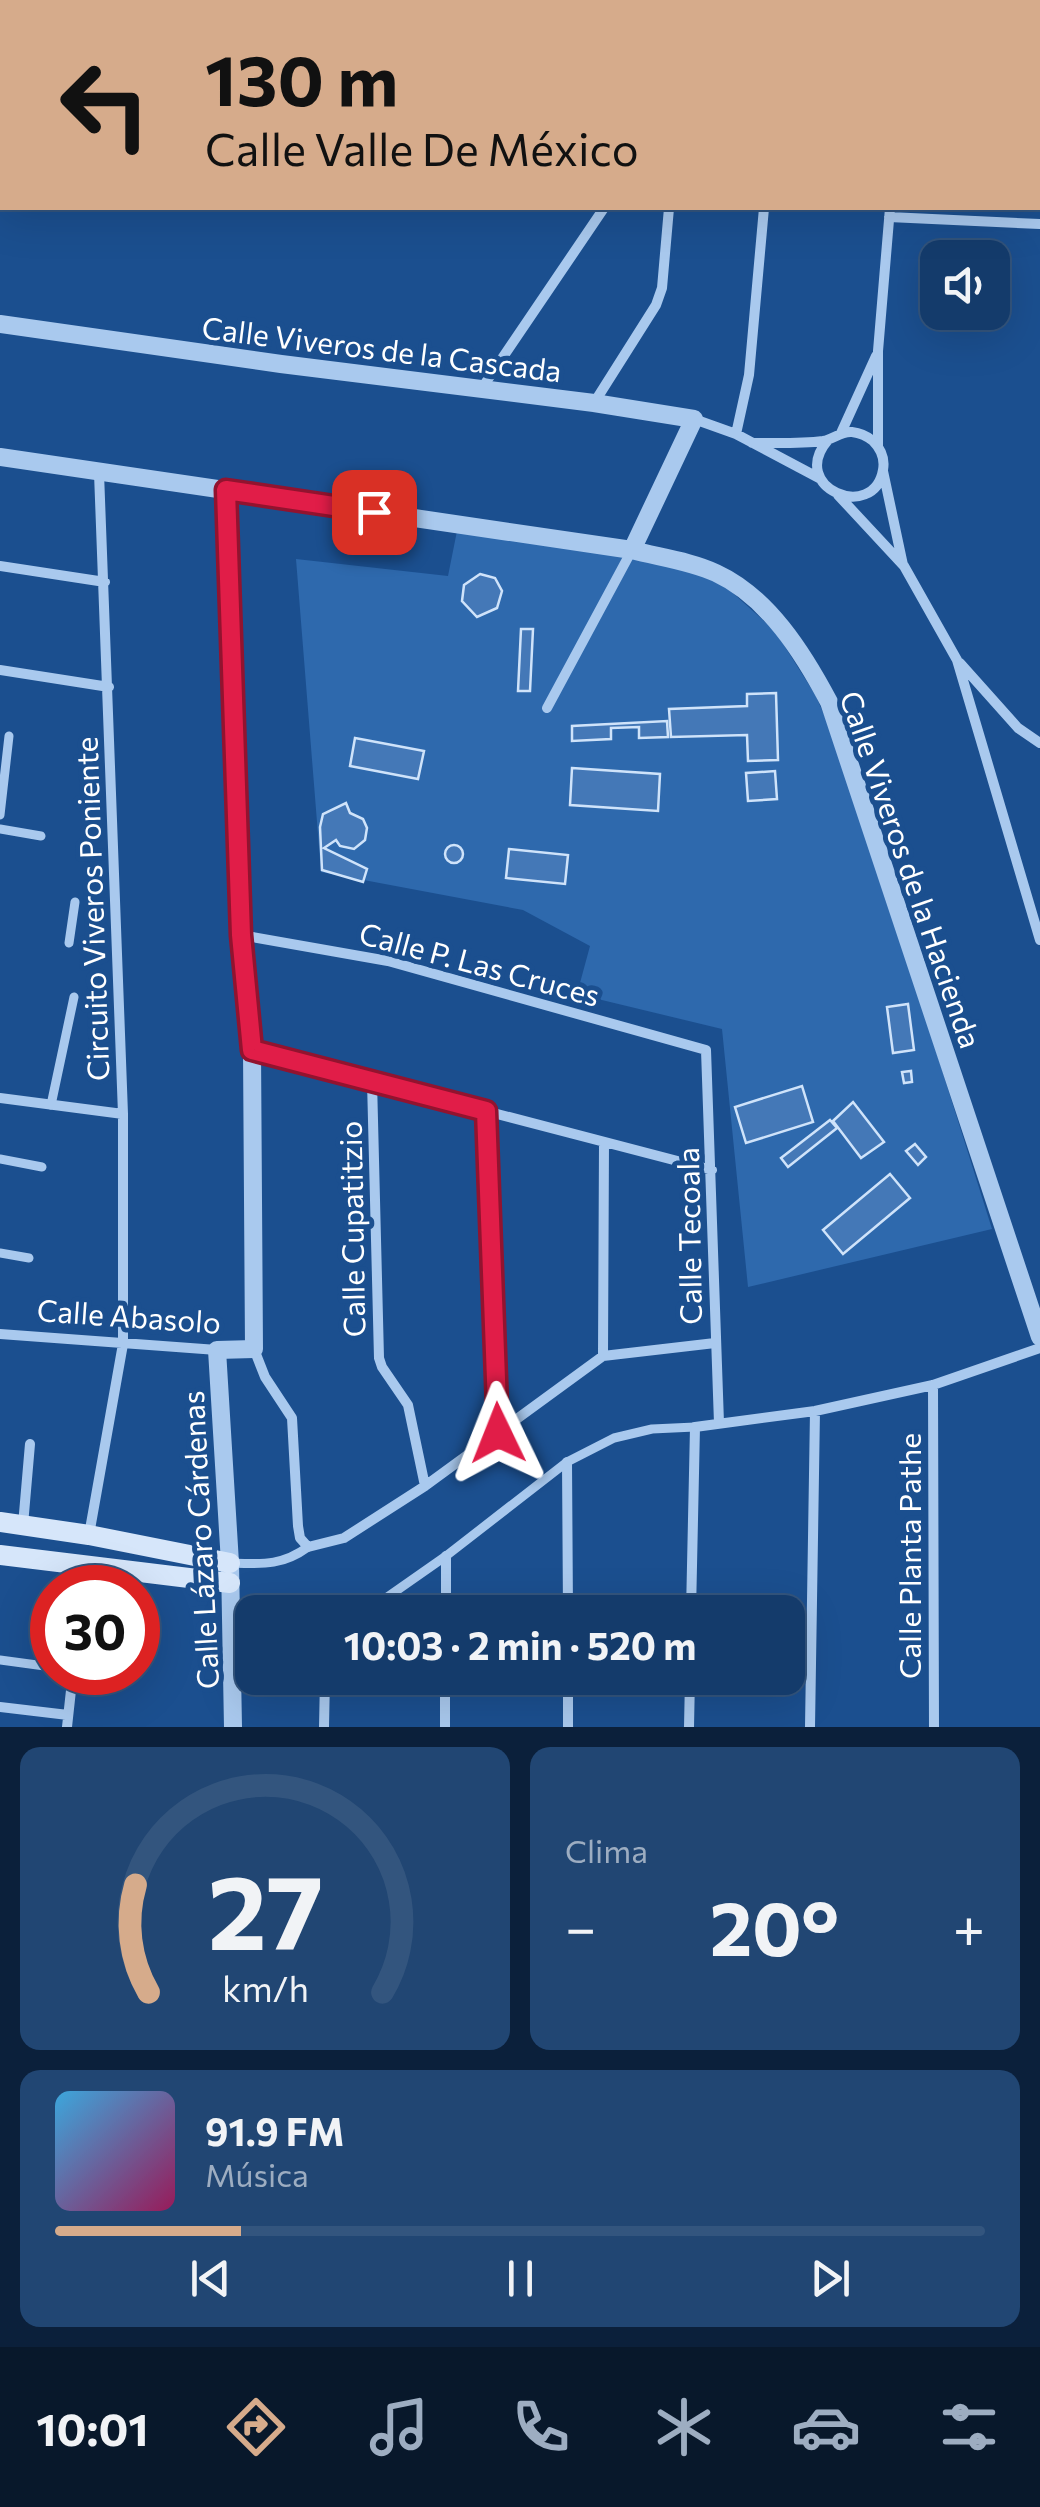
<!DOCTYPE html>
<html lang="es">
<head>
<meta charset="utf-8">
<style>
	:root { --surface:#143b6b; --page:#214673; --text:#f1f3f6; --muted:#9dadc1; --line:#33557e; --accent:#d6ab8b }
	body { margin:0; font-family:Commissioner,sans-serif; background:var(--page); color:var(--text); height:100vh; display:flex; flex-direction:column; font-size:38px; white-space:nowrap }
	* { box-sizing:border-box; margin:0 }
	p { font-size:32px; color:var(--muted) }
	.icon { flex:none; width:55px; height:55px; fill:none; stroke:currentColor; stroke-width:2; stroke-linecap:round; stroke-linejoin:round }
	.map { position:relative; height:1727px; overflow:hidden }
	.panel { display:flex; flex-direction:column; gap:20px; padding:20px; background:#0b203b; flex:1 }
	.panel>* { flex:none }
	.top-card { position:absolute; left:0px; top:0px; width:1040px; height:210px; box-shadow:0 10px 40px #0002,0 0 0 2px var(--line); background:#d6ab8b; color:#111; overflow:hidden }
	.tools { position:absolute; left:920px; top:240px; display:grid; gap:20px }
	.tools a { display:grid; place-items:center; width:90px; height:90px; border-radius:20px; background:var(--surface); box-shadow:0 10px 40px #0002,0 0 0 2px var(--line); font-size:50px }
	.speed { position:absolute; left:30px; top:1565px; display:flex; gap:20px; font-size:50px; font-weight:700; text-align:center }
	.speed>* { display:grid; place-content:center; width:130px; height:130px; border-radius:50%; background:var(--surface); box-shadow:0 10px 40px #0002,0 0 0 2px var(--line); line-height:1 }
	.speed .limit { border:15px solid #d22; background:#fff; color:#111 }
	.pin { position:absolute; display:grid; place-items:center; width:85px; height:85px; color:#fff; margin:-42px; border-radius:20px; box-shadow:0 5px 15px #0006 }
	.me { position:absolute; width:110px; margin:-55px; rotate:358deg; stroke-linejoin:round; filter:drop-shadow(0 0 8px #0008) }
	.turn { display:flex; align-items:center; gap:35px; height:210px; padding:0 40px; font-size:45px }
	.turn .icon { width:130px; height:130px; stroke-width:2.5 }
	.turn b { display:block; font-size:70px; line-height:85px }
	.big { font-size:75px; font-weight:700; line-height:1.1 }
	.panel .card { flex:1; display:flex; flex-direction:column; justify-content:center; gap:15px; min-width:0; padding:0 35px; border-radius:20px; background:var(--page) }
	.panel .dial { align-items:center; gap:0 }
	.dial svg { height:260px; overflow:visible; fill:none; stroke:var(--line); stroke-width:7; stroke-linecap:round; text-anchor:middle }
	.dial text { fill:var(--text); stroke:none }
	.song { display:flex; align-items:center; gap:30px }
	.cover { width:120px; height:120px; border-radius:15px; background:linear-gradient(135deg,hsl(200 70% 55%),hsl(330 70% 35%)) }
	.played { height:10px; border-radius:5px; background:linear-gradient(90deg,var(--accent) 20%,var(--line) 20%) }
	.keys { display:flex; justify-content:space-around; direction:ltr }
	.heat { display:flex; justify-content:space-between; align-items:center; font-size:55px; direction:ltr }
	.panel .tiles { flex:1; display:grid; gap:20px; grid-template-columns:1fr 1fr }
	.card:last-child { grid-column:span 2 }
	.trip { position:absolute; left:235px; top:1595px; width:570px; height:100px; border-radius:20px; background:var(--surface); box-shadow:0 10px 40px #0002,0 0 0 2px var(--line); font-weight:700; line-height:100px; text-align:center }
	.tab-bar { display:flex; height:160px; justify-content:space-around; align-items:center; background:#08182b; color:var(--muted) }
	.tab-bar .icon { width:70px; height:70px }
	.tab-bar .on { color:var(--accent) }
	.tab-bar b { font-size:45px; color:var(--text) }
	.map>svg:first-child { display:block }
</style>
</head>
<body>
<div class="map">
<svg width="1040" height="1727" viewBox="0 0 1040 1727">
	<rect width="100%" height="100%" fill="#1b4f8f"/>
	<path fill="#2e69ad" d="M744,0H898L744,2Z
		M457,531L644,560L714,576L775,631L816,696L848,771L992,1229L748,1287L722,1029L577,994L590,946L523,910L321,872L296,559L448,576Z"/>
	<path fill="#4478b7" stroke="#cfe3fa" stroke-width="2.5" d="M480,574L495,578L502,591L497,608L477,617L462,601L464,585Z
		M521,629H533L530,691H518Z
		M776,693L778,760L748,761L747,735L671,737L669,709L747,706V694Z
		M667,721L668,737L639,738V727L611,728V739L572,741V726Z
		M355,738L424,751L418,779L350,766Z
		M572,768L660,774L658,811L570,805Z
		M775,771L777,799L748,801L746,773Z
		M346,803L350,813L363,819L367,828L365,840L354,849L340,846L336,840L324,848L367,869L363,882L322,870L320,827L323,814Z
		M445 854a9 9 0 1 1 18 0a9 9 0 1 1-18 0Z
		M509,849L568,855L565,884L506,878Z
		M908,1004L914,1050L893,1053L887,1007Z
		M911,1071L912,1082L904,1083L902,1072Z
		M802,1086L813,1122L746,1143L735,1107Z
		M853,1102L884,1142L861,1158L833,1121Z
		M830,1120L837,1128L788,1167L781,1158Z
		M915,1144L926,1157L918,1165L906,1151Z
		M890,1174L910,1198L843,1254L823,1230Z"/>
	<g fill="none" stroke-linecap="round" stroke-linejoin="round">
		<path stroke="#a9c9ee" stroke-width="9" d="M0,815L9,736
			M0,829L41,836
			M69,943L75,902
			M51,1105L74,997
			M0,1159L42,1167
			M0,1253L29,1258
			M231,1563C262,1564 282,1566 308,1547
			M366,1612L446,1556L567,1462L614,1438L652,1429L695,1427
			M0,1660L52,1667"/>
		<path stroke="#a9c9ee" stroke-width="10" d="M168,0L173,2
			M289,0V2
			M355,0L357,2
			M183,2V0
			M299,2L305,0
			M545,2L547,0
			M737,2L738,0
			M901,2V0
			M0,74L2,77
			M889,217L1040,224
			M482,388L604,208
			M594,403L656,305L662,288L669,208
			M694,419L736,434L819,478
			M841,433L876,356
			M736,434L749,375L764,208
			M752,443C776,443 800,444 823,441C834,439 841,431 852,432C861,433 867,436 873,441C881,449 885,459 883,470C874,523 787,488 828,440
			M878,446V351L890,208
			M883,471L903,565
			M838,495L904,566L957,660L1040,940
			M0,566L105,582
			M960,663L1018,728L1040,743
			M0,670L109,687
			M547,708L632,550
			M241,935L388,961L706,1050L719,1423
			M252,1050L712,1170
			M372,1081L379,1358L382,1367L408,1405L425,1486
			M0,1098L123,1114
			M486,1111L498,1433
			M0,1334L217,1350
			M254,1349L265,1377L292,1418L298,1526L300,1538L308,1547L344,1538L425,1486L603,1356L715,1343
			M603,1356L604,1142
			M933,1385L934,1727
			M567,1462L568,1612
			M23,1525L30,1444
			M89,1535L123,1344V1114L99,473
			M85,1588L87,1567
			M446,1612V1556
			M691,1612L695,1427L815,1411L933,1385L1040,1348
			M568,1678V1727
			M0,1707L68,1715
			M67,1727L73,1672
			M324,1727L325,1678
			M445,1727V1678
			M689,1727L690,1678
			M810,1727L815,1411"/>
		<path stroke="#a9c9ee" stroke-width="18" d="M0,324L281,364L594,403L694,419L632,550
			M0,457L632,550C658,557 691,561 716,573C768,597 803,653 829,702L1040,1337
			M226,490L241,935L252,1050L254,1349L217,1350L230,1563L233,1727"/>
		<path stroke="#d6e6fa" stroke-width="20" d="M0,1522L89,1535L230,1563
			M0,1555L230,1583"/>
	</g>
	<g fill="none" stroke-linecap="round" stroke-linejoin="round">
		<defs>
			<path id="route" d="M374,512L226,490L241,935L252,1050L486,1111L498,1433"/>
		</defs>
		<use href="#route" stroke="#92132f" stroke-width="25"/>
		<use href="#route" stroke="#e11d48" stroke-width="18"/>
	</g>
	<g text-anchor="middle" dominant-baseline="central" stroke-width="10" stroke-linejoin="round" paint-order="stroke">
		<g font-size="30" fill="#fff" stroke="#1b4f8f">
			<text transform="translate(382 348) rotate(7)">Calle Viveros de la Cascada</text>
			<text transform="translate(912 869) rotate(71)">Calle Viveros de la Hacienda</text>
			<text transform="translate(91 909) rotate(-92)">Circuito Viveros Poniente</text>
			<text transform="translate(480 963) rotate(15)">Calle P. Las Cruces</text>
			<text transform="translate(351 1229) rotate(-91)">Calle Cupatitzio</text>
			<text transform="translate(688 1236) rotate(-91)">Calle Tecoala</text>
			<text transform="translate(129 1315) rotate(4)">Calle Abasolo</text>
			<text transform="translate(199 1540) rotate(-93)">Calle Lázaro Cárdenas</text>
			<text transform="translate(908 1556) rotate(-90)">Calle Planta Pathe</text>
		</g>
	</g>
</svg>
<div class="tools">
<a><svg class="icon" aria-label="sound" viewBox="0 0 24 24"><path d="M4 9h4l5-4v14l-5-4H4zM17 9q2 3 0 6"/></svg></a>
</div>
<div class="speed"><div class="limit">30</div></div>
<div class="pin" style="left:374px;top:512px;background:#d93025"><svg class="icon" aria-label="arrive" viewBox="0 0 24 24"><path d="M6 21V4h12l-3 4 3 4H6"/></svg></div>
<svg class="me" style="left:498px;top:1433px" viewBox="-20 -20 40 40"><path d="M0-17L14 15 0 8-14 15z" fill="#e11d48" stroke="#fff" stroke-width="4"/></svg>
<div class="trip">10:03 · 2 min · 520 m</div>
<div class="top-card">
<div class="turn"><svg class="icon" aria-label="left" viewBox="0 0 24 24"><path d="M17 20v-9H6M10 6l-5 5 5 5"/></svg><div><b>130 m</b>Calle Valle De México</div></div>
</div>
</div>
<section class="panel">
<div class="tiles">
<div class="card dial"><svg viewBox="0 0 100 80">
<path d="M14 69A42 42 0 1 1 86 69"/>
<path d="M14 69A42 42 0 0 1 10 36" stroke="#d6ab8b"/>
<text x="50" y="56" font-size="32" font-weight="700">27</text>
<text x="50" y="72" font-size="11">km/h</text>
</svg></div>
<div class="card"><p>Clima</p>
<div class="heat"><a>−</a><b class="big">20°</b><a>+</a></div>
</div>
<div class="card">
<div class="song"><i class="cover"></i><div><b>91.9 FM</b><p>Música</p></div></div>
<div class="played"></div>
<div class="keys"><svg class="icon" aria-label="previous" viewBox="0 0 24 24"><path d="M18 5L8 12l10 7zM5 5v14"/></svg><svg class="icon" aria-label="pause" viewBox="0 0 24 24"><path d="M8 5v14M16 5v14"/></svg><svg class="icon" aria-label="next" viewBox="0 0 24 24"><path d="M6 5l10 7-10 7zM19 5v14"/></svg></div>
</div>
</div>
</section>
<nav class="tab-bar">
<b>10:01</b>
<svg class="icon on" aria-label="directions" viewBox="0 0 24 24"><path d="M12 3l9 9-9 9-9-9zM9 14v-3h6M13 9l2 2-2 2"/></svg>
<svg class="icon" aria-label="music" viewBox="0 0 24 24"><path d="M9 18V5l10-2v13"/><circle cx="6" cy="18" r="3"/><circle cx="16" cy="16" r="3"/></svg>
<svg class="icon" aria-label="phone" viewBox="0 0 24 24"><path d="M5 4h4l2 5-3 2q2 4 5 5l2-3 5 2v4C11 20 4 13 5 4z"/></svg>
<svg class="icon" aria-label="climate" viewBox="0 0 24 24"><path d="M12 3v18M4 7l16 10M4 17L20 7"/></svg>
<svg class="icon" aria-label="car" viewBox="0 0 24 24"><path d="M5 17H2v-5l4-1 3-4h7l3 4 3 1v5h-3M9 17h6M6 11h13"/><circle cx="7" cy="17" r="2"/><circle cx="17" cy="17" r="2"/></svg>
<svg class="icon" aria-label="filters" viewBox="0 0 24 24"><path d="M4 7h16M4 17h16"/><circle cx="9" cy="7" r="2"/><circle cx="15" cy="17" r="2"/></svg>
</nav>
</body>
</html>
